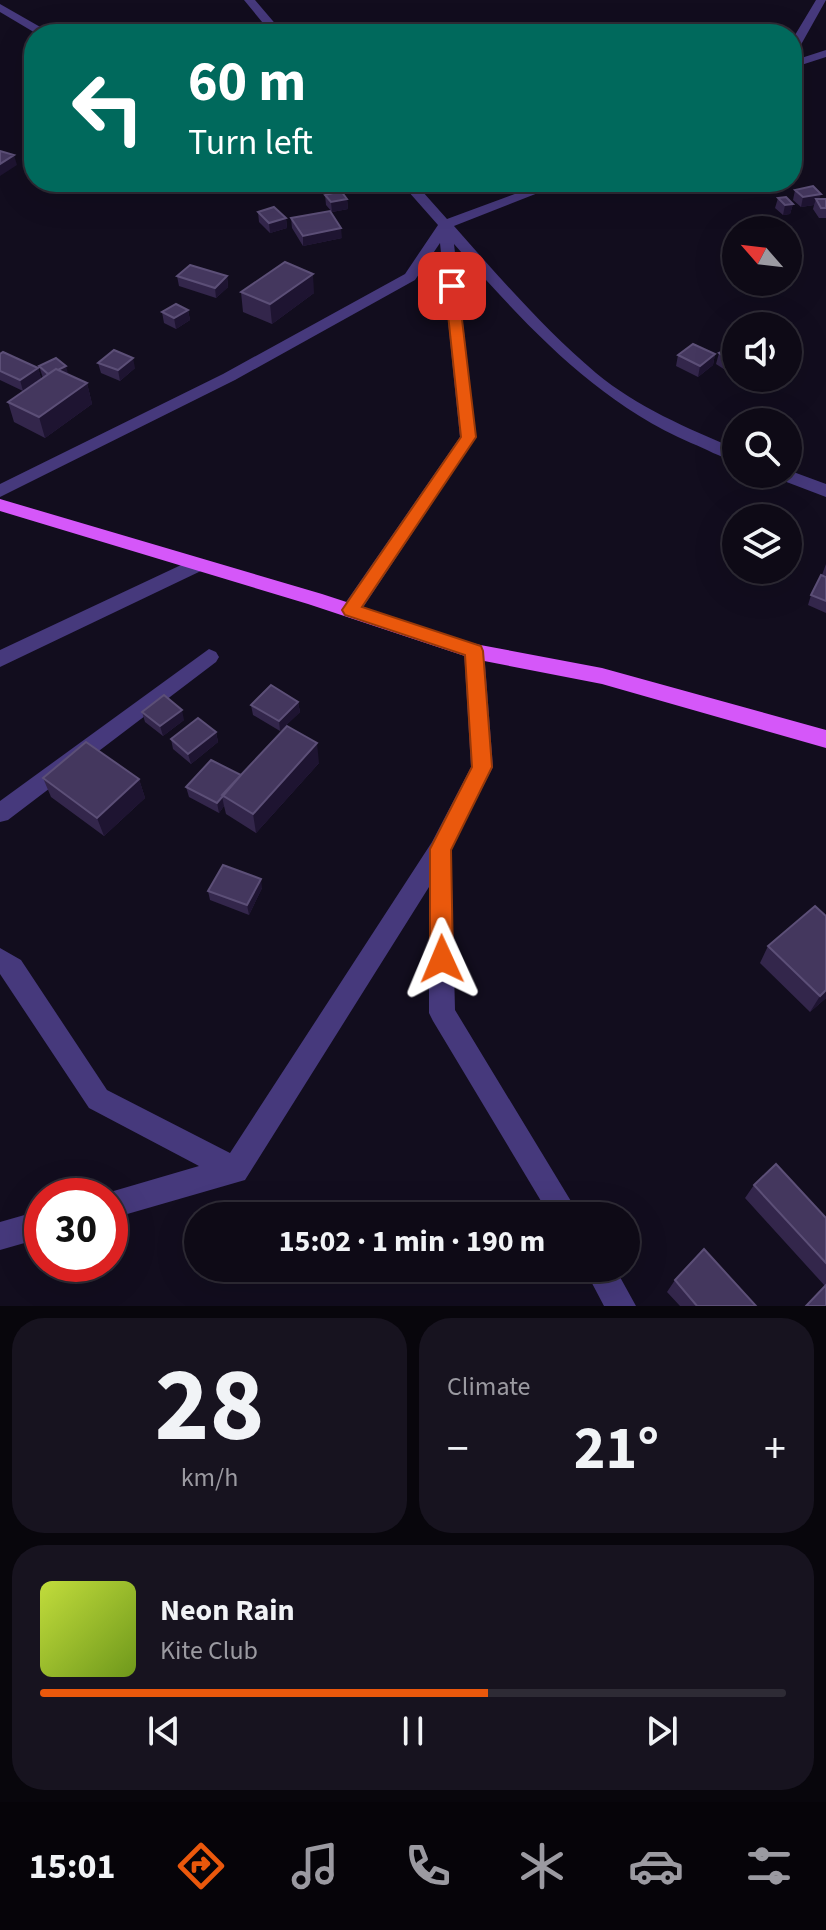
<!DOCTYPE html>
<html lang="en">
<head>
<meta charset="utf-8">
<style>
	:root { --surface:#0e0a16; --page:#17131f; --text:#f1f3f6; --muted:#9b9aa1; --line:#2e2b35; --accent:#ea580c }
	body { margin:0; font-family:"Source Sans 3",sans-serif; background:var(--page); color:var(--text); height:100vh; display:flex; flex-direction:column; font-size:30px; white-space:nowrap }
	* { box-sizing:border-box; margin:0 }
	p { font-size:26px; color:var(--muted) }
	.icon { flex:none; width:44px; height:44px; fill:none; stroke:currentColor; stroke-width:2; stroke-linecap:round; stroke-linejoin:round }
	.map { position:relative; height:1306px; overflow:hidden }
	.panel { display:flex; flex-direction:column; gap:12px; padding:12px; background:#08060c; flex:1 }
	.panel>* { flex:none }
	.hud { position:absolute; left:24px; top:24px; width:778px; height:168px; border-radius:32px; box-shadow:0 8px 32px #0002,0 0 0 2px var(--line); background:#00695c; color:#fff; overflow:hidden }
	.needle { width:52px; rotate:298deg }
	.controls { position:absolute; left:722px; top:216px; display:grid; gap:16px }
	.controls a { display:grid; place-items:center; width:80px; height:80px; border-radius:50%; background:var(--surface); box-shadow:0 8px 32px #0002,0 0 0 2px var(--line); font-size:40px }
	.speed { position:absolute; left:24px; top:1178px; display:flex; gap:16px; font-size:40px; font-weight:700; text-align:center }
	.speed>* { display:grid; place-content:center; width:104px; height:104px; border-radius:50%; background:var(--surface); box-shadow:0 8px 32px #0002,0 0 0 2px var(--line); line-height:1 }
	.speed .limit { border:12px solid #d22; background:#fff; color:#111 }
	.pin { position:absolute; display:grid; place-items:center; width:68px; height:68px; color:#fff; margin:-34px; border-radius:16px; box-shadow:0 4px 12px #0006 }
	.me { position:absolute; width:88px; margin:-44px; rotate:359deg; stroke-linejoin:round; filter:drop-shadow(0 0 6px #0008) }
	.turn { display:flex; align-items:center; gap:28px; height:168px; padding:0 32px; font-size:36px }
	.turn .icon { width:104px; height:104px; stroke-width:2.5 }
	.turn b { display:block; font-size:56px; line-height:68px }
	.big { font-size:60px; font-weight:700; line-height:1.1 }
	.panel .card { flex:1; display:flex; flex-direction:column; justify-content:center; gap:12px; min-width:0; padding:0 28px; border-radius:32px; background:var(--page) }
	.panel .dial { align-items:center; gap:0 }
	.dial b { font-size:104px; line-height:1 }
	.song { display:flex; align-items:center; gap:24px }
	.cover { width:96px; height:96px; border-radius:12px; background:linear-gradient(135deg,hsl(70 70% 55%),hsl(80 70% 35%)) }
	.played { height:8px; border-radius:4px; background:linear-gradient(90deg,var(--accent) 60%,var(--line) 60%) }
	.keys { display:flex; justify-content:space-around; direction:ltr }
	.heat { display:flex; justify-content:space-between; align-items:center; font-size:44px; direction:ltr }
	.panel .tiles { flex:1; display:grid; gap:12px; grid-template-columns:1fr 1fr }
	.card:last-child { grid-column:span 2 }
	.trip { position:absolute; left:184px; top:1202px; width:456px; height:80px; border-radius:40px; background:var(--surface); box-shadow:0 8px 32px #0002,0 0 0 2px var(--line); font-weight:700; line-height:80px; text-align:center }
	.tabs { display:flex; height:128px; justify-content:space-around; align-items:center; background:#060409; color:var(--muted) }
	.tabs .icon { width:56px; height:56px }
	.tabs .current { color:var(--accent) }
	.tabs b { font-size:36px; color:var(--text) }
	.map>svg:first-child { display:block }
</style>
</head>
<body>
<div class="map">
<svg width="826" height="1306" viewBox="0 0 826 1306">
	<rect width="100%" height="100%" fill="#120d1e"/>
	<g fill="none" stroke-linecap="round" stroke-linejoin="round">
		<path fill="#46397c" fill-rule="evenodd" d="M244,0H255L284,34H272Z
			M816,0H826L798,50L792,53V40Z
			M0,4L49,32L51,34H37L0,12Z
			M826,50V57L792,68V61Z
			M400,182H414L447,219L547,182H566L454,226C499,277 544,329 596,373C637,407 687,428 736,449V462C720,457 706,449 691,443C593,400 524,323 454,244L476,437L358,615H344L341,610L344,605L460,437L440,243L415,280L235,380L0,497V484L223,374L405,274L438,225Z
			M788,470L826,484V497L776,478L773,474H788Z
			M196,558L203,560L205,565L203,570L0,667V650Z
			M474,643L481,646L484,651L493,767L451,849L455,1010L580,1216H550L433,1021L429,1013V887L245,1180L110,1219V1196L100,1195L199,1166L89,1108L0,974V948L21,960L107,1090L230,1153L432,842L471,767L464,651L467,646Z
			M209,649L216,652L219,657L216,662L8,820L0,822V801Z
			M42,1210V1238L0,1250V1222Z
			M584,1268H615L636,1306H604Z"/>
		<path fill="#d557f9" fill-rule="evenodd" d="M0,499L322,594L475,644L602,668L826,730V748L602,684L474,659L308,604L0,511Z"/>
	</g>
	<path fill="#33264b" d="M795,190L819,199H826V218H819L813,209L814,205L801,207L793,200Z
		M325,195L347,199L348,209L332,212L326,205Z
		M778,198L793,204L790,214L783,215L775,208Z
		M258,212L286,218L287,228L270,233L259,222Z
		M291,218L342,238L303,246L292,228Z
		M177,276H227L228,287L216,298L179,286Z
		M241,292L314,293L272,324L243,312Z
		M188,310L190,320L176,329L164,323L162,312Z
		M736,345V377L716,364L719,353Z
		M0,354L38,368L41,378L23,391L0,380Z
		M715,354L713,365L698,377L676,366L678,355Z
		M98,363L135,368L120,381L101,373Z
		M39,366L69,375L87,383L92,404L45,438L14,422L8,402L43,378Z
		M826,564V576L822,575Z
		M826,577V613L808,605L811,595Z
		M298,702L300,712L280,731L253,715L251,705Z
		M142,712L184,720L163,736L145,722Z
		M216,732L218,742L191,764L173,749L171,739Z
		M319,763L256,833L226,814L224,806L219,813L189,797L186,787L241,775Z
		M43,778L139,779L145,798L104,836L51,797Z
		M262,888L249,915L210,900L208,891Z
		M826,916V998L810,1012L760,963L768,946Z
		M754,1185L826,1218V1306L825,1286L745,1198Z
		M675,1280L756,1306H680L667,1292Z"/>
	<path fill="#1e1431" d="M14,155L17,165L0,176V164Z
		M821,194L818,203L816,199L814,205L801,207L803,197Z
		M347,199L348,209L332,212L331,202Z
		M793,204L790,214L783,215L785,205Z
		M286,218L287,228L270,233L269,223Z
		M341,228L342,238L303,246V236Z
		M313,274L314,293L272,324L270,304Z
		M227,276L228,287L216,298L215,288Z
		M188,310L190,320L176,329L174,318Z
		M715,354L713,365L698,377L700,366Z
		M133,358L135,368L120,381L118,370Z
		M66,366L69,377L49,374Z
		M38,368L41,378L23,391L20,380Z
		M87,383L92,404L45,438L39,417Z
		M298,702L300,712L280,731L279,721Z
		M182,710L184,720L163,736L160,726Z
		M216,732L218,742L191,764L188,754Z
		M317,743L319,763L256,833L253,814Z
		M139,779L145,798L104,836L97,818Z
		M222,796L224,806L219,813L217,803Z
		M261,879L262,888L249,915L247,905Z
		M826,990V998L810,1012L820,996Z"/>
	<path fill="#44375e" stroke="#5c4f77" stroke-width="2" d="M0,151L14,155L0,164Z
		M813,186L821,194L803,197L795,190Z
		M341,191L347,199L331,202L325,195Z
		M786,197L793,204L785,205L778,198Z
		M816,199H826V208H821Z
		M274,207L286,218L269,223L258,212Z
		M330,211L341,228L303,236L291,218Z
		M285,262L313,274L270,304L241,292Z
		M190,265L227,276L215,288L177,276Z
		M176,304L188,310L174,318L162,312Z
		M693,344L715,354L700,366L678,355Z
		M736,345V365L719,353Z
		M114,350L133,358L118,370L98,363Z
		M3,352L38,368L20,380L0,371V354Z
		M56,358L66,366L58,370L56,369L48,374L39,366Z
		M56,369L87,383L39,417L8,402Z
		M821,575L826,577V601L811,595Z
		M271,685L298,702L279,721L251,705Z
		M164,695L182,710L160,726L142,712Z
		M198,718L216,732L188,754L171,739Z
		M287,726L317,743L253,814L222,795Z
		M86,742L139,779L97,818L43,778Z
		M211,760L241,775L217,803L186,787Z
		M223,865L261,879L247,905L208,891Z
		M815,906L826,916V990L820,996L768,946Z
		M776,1164L826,1218V1263L754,1185Z
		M704,1249L756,1306H697L675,1280Z
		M826,1285V1306H806Z"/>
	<path fill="#ea580c" stroke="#983908" stroke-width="2" d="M452,282L458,286L476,437L362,607L481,646L483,651L492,767L451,850L453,959L449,966L442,969L434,966L430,959V849L472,767L465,655L345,615L342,610L461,437L445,286Z"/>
</svg>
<div class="controls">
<a><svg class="needle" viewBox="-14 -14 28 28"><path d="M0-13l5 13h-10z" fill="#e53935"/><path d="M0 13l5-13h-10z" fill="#9b9aa1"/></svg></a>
<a><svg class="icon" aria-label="sound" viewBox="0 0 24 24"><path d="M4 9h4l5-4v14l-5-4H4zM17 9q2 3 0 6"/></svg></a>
<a><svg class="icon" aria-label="search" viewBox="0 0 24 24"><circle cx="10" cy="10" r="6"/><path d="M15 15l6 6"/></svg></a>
<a><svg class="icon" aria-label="layers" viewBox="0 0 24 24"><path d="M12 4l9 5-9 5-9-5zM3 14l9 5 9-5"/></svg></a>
</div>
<div class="speed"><div class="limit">30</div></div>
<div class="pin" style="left:452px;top:286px;background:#d93025"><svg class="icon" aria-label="arrive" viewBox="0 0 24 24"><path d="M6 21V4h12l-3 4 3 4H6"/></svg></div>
<svg class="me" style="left:442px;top:959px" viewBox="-20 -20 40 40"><path d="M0-17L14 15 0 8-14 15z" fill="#ea580c" stroke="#fff" stroke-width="4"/></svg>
<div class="trip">15:02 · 1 min · 190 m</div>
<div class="hud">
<div class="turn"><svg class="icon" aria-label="left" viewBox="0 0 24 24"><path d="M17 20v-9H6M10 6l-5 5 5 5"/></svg><div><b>60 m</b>Turn left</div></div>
</div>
</div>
<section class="panel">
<div class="tiles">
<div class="card dial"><b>28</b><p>km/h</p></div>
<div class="card"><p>Climate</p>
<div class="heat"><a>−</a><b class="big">21°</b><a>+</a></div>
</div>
<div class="card">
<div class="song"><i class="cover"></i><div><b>Neon Rain</b><p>Kite Club</p></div></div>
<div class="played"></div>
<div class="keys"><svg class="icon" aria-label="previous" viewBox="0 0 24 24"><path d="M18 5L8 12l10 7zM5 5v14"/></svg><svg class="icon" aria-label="pause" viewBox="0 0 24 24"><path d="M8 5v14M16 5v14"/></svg><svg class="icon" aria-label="next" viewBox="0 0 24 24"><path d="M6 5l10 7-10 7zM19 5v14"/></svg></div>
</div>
</div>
</section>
<nav class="tabs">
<b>15:01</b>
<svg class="icon current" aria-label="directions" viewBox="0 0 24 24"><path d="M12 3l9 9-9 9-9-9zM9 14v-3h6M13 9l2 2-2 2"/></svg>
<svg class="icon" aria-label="music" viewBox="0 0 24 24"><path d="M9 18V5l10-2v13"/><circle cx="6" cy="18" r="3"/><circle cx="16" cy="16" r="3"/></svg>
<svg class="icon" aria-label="phone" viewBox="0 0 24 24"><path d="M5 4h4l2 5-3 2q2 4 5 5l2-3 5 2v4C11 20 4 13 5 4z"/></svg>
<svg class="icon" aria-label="climate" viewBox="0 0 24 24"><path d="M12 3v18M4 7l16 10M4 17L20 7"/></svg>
<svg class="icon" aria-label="car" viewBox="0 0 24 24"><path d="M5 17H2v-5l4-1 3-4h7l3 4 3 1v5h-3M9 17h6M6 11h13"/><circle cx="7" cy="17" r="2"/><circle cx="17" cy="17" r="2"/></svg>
<svg class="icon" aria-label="filters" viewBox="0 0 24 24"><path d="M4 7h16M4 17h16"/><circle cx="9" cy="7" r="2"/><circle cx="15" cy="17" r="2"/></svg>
</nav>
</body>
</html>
